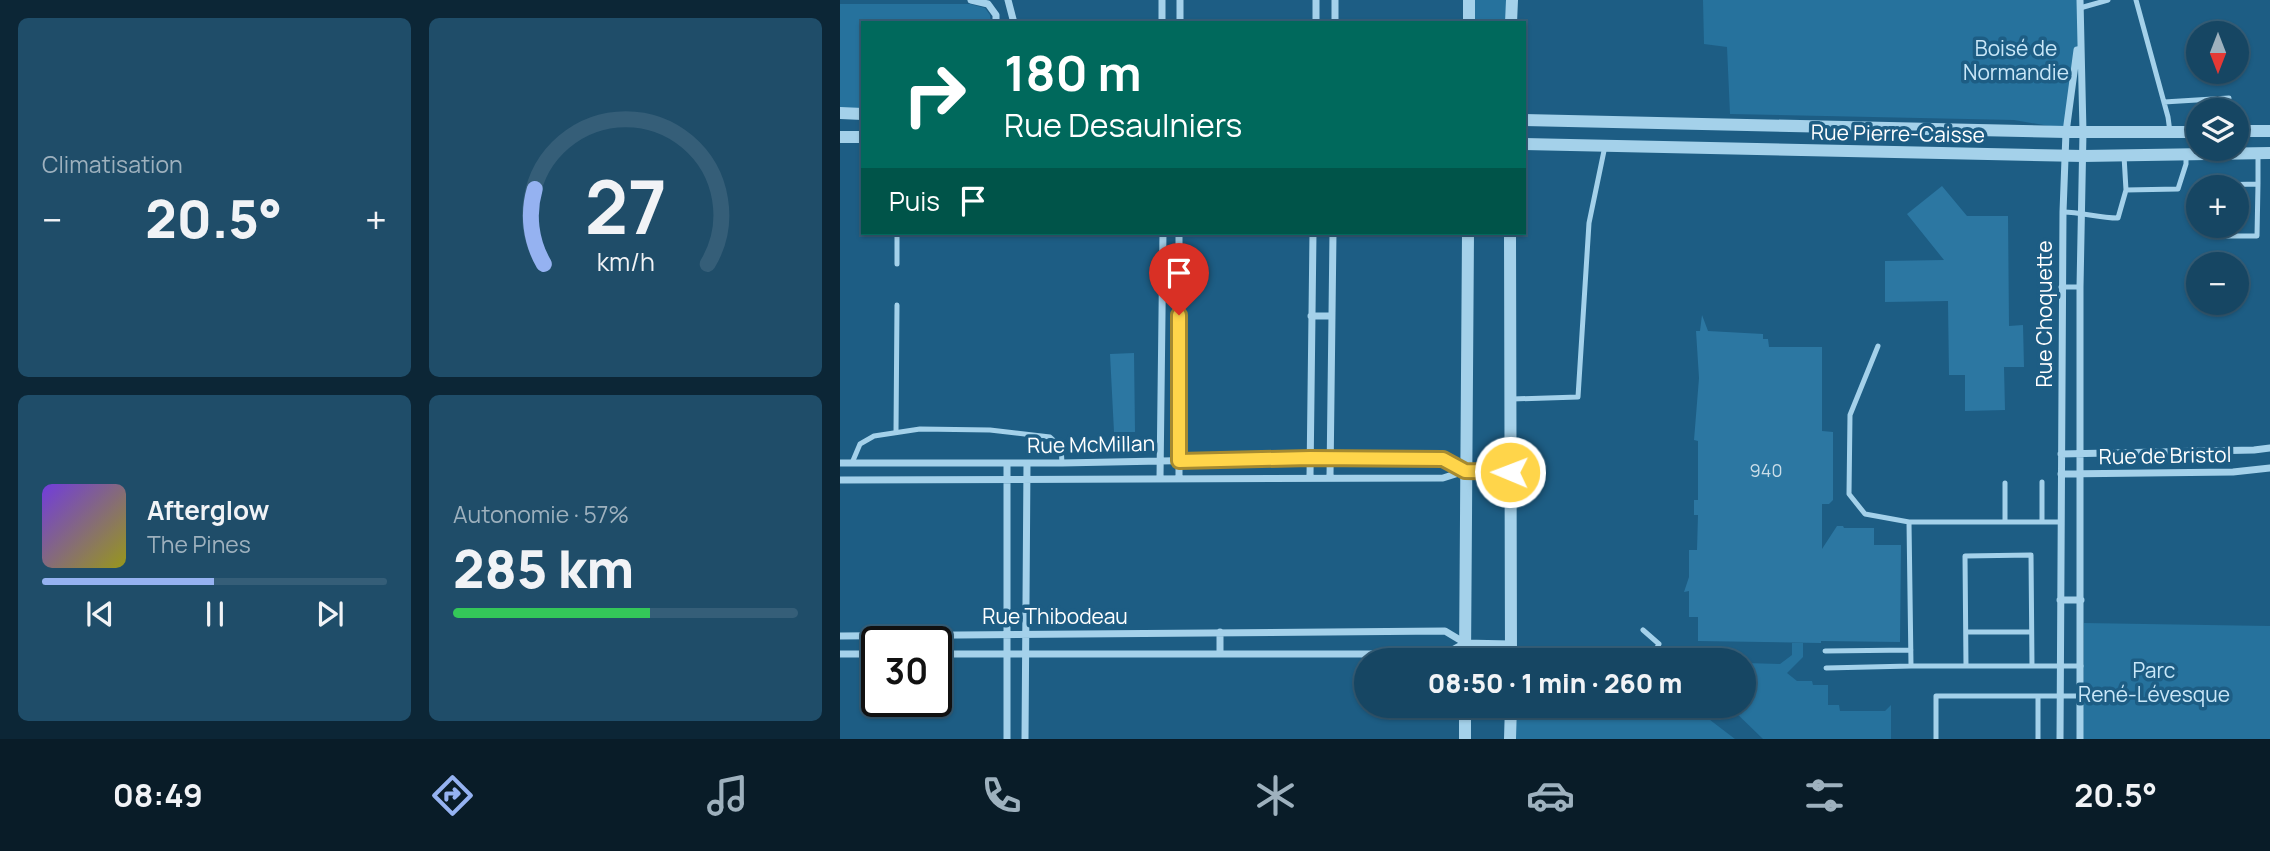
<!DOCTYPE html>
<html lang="fr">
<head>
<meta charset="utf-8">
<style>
	:root { --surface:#164663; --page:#1f4d69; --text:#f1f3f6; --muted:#9eb1be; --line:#355e78; --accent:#95b2f1 }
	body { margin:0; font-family:Manrope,sans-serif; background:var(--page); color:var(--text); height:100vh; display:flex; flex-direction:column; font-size:26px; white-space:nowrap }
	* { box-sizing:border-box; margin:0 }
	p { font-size:23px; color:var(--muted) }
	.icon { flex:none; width:38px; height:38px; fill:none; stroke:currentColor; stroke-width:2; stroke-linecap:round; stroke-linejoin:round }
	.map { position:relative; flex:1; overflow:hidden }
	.sheet { display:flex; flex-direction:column; gap:18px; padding:18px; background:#0c2636; width:840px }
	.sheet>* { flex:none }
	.banner { position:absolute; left:21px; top:21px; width:665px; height:214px; border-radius:0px; box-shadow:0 2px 5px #0004,0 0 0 2px var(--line); background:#00695c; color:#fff; overflow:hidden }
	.needle { width:46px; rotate:180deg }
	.fabs { position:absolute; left:1346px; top:21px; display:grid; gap:14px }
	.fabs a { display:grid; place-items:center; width:63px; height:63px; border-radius:50%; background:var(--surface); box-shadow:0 2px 5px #0004,0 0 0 2px var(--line); font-size:35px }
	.speed { position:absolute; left:21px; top:626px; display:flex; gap:14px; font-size:35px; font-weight:700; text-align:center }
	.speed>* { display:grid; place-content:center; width:91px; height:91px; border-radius:50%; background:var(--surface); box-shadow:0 2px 5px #0004,0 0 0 2px var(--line); line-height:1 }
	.speed .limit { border:4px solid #111; border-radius:10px; background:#fff; color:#111 }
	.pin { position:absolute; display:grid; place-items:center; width:60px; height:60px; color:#fff; margin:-72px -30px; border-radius:50% 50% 50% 0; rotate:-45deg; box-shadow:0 0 7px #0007 }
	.pin .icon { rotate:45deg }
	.me { position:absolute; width:77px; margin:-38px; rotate:271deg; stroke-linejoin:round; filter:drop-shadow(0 0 5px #0008) }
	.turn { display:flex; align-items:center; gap:24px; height:147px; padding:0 28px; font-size:32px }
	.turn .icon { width:91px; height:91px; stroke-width:2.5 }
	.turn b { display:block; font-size:49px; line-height:60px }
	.then { display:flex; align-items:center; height:66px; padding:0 28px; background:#0003; gap:14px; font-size:26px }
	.big { font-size:52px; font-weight:800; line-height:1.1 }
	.sheet .tile { flex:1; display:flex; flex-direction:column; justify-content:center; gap:10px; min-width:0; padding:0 24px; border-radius:10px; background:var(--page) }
	.sheet .dial { align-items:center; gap:0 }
	.dial svg { height:182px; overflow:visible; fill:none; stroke:var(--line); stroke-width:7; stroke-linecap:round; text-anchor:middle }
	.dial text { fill:var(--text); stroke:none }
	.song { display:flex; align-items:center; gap:21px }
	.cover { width:84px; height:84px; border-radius:10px; background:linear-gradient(135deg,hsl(260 70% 55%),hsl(60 70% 35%)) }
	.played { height:7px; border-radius:4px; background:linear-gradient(90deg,var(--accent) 50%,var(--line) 50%) }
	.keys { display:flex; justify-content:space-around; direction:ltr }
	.heat { display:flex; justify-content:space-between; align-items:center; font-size:38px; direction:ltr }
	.charge { height:10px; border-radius:5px; background:linear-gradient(90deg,#34c759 57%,var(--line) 0) }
	.sheet .tiles { flex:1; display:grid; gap:18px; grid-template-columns:repeat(2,1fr) }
	.trip { position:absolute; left:514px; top:648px; width:402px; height:70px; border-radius:35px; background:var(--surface); box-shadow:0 2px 5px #0004,0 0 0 2px var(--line); font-weight:800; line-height:70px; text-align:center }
	.tabs { display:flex; height:112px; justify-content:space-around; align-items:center; background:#091c28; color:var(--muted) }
	.tabs .icon { width:49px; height:49px }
	.tabs .current { color:var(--accent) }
	.tabs b { font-size:32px; color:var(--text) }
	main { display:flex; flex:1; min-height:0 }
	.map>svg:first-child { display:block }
</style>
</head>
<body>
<main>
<section class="sheet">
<div class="tiles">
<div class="tile"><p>Climatisation</p>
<div class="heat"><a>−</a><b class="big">20.5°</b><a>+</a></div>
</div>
<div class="tile dial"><svg viewBox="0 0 100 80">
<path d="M14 69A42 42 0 1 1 86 69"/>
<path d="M14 69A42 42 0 0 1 10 36" stroke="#95b2f1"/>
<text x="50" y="56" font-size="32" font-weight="700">27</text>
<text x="50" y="72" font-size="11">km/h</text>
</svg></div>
<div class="tile">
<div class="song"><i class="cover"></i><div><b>Afterglow</b><p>The Pines</p></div></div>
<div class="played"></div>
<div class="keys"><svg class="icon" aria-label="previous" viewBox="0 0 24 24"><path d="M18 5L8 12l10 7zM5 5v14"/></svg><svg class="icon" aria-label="pause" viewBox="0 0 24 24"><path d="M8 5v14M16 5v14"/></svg><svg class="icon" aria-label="next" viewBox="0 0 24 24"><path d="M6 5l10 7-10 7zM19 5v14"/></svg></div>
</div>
<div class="tile"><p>Autonomie · 57%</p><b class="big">285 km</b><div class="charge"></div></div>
</div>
</section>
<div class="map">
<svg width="1430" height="739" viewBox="0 0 1430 739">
	<rect width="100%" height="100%" fill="#1d5d84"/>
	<path fill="#26729d" d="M629,0H672V23H629Z
		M863,0H1239V49L1227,129L1174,120L890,114L887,47L864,44Z
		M0,4H130L145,8L150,15L151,23H23V109H0Z
		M1244,623L1430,626V739H1243Z
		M952,643H963V657L947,673L957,681H972L973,685H988V705H999L1000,711H1045L1051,705V739H923L890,707V705H905V663L940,664L952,655Z
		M665,705H857V710L895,739H665Z"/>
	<path fill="#2c77a2" d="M1102,186L1127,216H1168L1169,326L1183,325L1184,367H1164L1165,410L1125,411V375H1109L1108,301L1045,302V261L1104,260L1067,214Z
		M862,315L868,331L923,334V339H928L929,347H982V431L993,432V500L989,504H982V549L997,526H1003L1004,528H1034V545H1061L1060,642L981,641V643L858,641V617H849V591L844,592L849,577V550H857L858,515H854V500H858V441L854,440L859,378L856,331H860Z
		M294,353L295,432H274L270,354Z"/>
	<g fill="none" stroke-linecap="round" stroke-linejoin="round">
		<path stroke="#a4d1ea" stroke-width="5" d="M1296,0L1328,117L1330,132
			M1240,8L1268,0
			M1324,102L1389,98
			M1375,185L1418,184V154
			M1286,190L1338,189L1346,164V155
			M1223,212C1242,212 1258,218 1278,218L1286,190L1284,156
			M1372,236H1417L1418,184
			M57,264V233
			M1221,287H1240
			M1038,346L1010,415L1009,494L1025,514L1069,522L1071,666H1241
			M672,399L738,397L749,223L765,146
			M56,432L57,305
			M12,463L20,444L34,436L80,429L150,430L210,437L221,447L222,463
			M1165,483V522
			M1069,522H1220
			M1202,522V482
			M803,630L819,644L810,660
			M1126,632H1191
			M985,651L1071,650
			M1126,666L1125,556L1191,555L1192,666
			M986,668L1071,666
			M1198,696V739
			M1096,739V696H1241"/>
		<path stroke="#a4d1ea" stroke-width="7" d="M131,0L148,4L156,15V23
			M168,0L174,23
			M322,0V23
			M340,0V23
			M476,23V0
			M495,23V0
			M471,316H492
			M1221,454L1414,450L1430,448
			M0,463H222L470,458L603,459L625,471
			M167,463V739
			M1221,474L1393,472L1430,468
			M470,477L473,233
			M490,477L493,233
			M320,478L323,233
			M339,478V233
			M0,480L603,478L625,471L670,472
			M1220,600H1241
			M0,636L605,631L625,643L670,644
			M380,653V632
			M0,654H37
			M96,654H605L625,643
			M185,739L187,463
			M1220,739L1223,212L1226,132L1237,50
			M1240,739V287L1243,132L1240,0"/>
		<path stroke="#a4d1ea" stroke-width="12" d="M629,0V23
			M671,23L672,0
			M0,113L23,114
			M684,120L1226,132H1358
			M1396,131H1430
			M0,137H23
			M684,144L1243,156L1430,153
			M670,233L671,660
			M625,660L628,233
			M625,705V739
			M670,739L671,705"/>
	</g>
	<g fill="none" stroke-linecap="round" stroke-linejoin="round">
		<defs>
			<path id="route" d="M339,315V461L470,458L603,459L625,471L670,472"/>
		</defs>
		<use href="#route" stroke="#a68a30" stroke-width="18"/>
		<use href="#route" stroke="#ffd54a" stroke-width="12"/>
	</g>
	<g text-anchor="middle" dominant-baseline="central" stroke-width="7" stroke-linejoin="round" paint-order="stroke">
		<g font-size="18" fill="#cadde8">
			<text x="926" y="470">940</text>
		</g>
		<g font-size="21" fill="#c9e7f8" stroke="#1d5d84">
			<text x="1176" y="48">Boisé de<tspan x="1176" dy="24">Normandie</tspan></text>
			<text x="1314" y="670">Parc<tspan x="1314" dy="24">René-Lévesque</tspan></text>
		</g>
		<g font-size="21" fill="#fff" stroke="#1d5d84">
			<text transform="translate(1058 133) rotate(1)">Rue Pierre-Caisse</text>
			<text transform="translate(1204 314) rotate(-90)">Rue Choquette</text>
			<text transform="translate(251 444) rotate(-1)">Rue McMillan</text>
			<text transform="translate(1325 455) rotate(-1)">Rue de Bristol</text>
			<text x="215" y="616">Rue Thibodeau</text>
		</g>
	</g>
</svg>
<div class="fabs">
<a><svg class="needle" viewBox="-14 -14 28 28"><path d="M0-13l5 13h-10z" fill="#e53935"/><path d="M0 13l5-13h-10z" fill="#9eb1be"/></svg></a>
<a><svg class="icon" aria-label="layers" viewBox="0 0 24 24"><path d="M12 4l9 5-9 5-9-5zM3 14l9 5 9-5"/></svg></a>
<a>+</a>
<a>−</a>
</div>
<div class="speed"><div class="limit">30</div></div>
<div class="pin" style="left:339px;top:315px;background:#d93025"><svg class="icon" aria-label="arrive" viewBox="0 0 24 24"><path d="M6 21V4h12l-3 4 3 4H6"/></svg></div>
<svg class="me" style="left:670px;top:472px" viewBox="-20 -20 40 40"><circle r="17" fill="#ffd54a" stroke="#fff" stroke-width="3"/><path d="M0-11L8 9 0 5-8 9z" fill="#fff"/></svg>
<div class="trip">08:50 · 1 min · 260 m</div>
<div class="banner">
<div class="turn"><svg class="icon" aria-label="right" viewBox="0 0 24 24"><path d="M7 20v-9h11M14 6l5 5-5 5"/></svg><div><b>180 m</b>Rue Desaulniers</div></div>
<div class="then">Puis<svg class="icon" aria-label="arrive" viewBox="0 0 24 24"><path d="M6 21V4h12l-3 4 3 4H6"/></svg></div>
</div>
</div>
</main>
<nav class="tabs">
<b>08:49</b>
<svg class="icon current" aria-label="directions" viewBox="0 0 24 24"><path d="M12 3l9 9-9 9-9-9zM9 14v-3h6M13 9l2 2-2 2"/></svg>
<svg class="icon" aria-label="music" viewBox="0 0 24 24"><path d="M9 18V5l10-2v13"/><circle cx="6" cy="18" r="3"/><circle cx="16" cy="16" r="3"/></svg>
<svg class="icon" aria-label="phone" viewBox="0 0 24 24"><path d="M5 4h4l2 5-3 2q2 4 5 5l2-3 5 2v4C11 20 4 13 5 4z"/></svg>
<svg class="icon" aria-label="climate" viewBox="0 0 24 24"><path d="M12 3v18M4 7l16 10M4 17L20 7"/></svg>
<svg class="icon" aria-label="car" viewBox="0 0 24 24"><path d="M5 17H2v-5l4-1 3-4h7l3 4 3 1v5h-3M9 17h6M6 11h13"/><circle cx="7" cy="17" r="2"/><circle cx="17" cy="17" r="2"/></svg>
<svg class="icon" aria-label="filters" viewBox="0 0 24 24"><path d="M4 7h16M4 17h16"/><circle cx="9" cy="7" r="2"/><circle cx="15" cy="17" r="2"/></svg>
<b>20.5°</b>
</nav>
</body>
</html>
